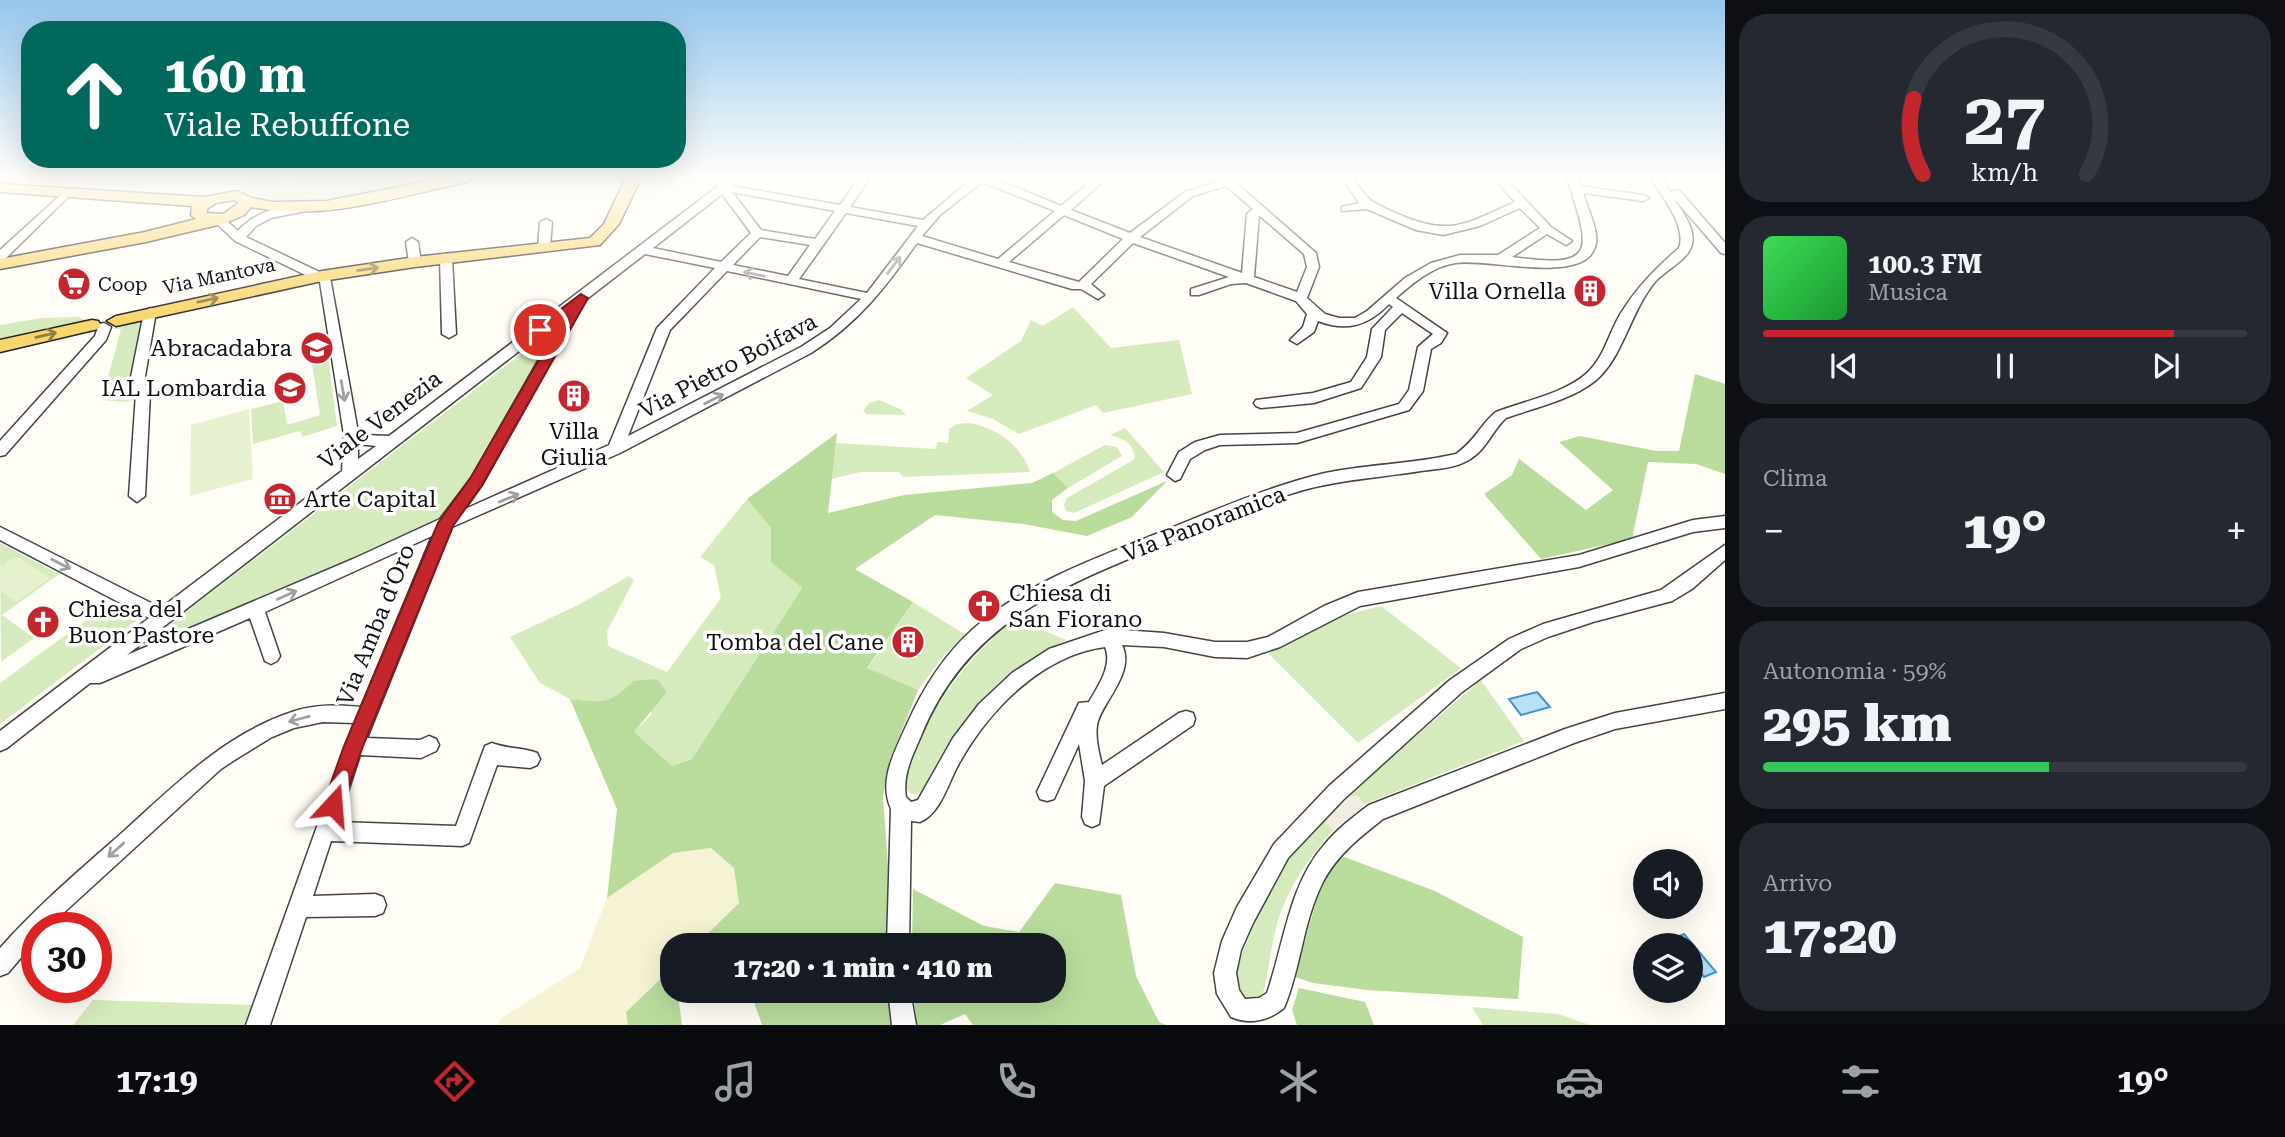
<!DOCTYPE html>
<html lang="it">
<head>
<meta charset="utf-8">
<style>
	:root { --surface:#171b24; --page:#242831; --text:#f1f3f6; --muted:#9ea1a6; --line:#363941; --accent:#c4262e }
	body { margin:0; font-family:"Roboto Serif",serif; background:var(--page); color:var(--text); height:100vh; display:flex; flex-direction:column; font-size:26px; white-space:nowrap }
	* { box-sizing:border-box; margin:0 }
	p { font-size:23px; color:var(--muted) }
	.icon { flex:none; width:38px; height:38px; fill:none; stroke:currentColor; stroke-width:2; stroke-linecap:round; stroke-linejoin:round }
	.map { position:relative; flex:1; overflow:hidden }
	.sheet { display:flex; flex-direction:column; gap:14px; padding:14px; background:#0d0f14; width:560px }
	.sheet>* { flex:none }
	.banner { position:absolute; left:21px; top:21px; width:665px; height:147px; border-radius:28px; box-shadow:0 7px 28px #0002; background:#00695c; color:#fff; overflow:hidden }
	.buttons { position:absolute; left:1633px; top:849px; display:grid; gap:14px }
	.buttons a { display:grid; place-items:center; width:70px; height:70px; border-radius:50%; background:var(--surface); box-shadow:0 7px 28px #0002; font-size:35px }
	.speed { position:absolute; left:21px; top:912px; display:flex; gap:14px; font-size:35px; font-weight:700; text-align:center }
	.speed>* { display:grid; place-content:center; width:91px; height:91px; border-radius:50%; background:var(--surface); box-shadow:0 7px 28px #0002; line-height:1 }
	.speed .limit { border:10px solid #d22; background:#fff; color:#111 }
	.pin { position:absolute; display:grid; place-items:center; width:60px; height:60px; color:#fff; margin:-30px; border:4px solid #fff; border-radius:50%; box-shadow:0 2px 7px #0007 }
	.me { position:absolute; width:77px; margin:-38px; rotate:19deg; stroke-linejoin:round; filter:drop-shadow(0 0 5px #0008) }
	.turn { display:flex; align-items:center; gap:24px; height:147px; padding:0 28px; font-size:32px }
	.turn .icon { width:91px; height:91px; stroke-width:2.5 }
	.turn b { display:block; font-size:49px; line-height:60px }
	.big { font-size:52px; font-weight:800; line-height:1.1 }
	.sheet .card { flex:1; display:flex; flex-direction:column; justify-content:center; gap:10px; min-width:0; padding:0 24px; border-radius:28px; background:var(--page) }
	.sheet .dial { align-items:center; gap:0 }
	.dial svg { height:182px; overflow:visible; fill:none; stroke:var(--line); stroke-width:7; stroke-linecap:round; text-anchor:middle }
	.dial text { fill:var(--text); stroke:none }
	.song { display:flex; align-items:center; gap:21px }
	.cover { width:84px; height:84px; border-radius:10px; background:linear-gradient(135deg,hsl(130 70% 55%),hsl(130 70% 35%)) }
	.played { height:7px; border-radius:4px; background:linear-gradient(90deg,var(--accent) 85%,var(--line) 85%) }
	.keys { display:flex; justify-content:space-around; direction:ltr }
	.heat { display:flex; justify-content:space-between; align-items:center; font-size:38px; direction:ltr }
	.charge { height:10px; border-radius:5px; background:linear-gradient(90deg,#34c759 59%,var(--line) 0) }
	.trip { position:absolute; left:660px; top:933px; width:406px; height:70px; border-radius:28px; background:var(--surface); box-shadow:0 7px 28px #0002; font-weight:800; line-height:70px; text-align:center }
	.tabs { display:flex; height:112px; justify-content:space-around; align-items:center; background:#090b0e; color:var(--muted) }
	.tabs .icon { width:49px; height:49px }
	.tabs .selected { color:var(--accent) }
	.tabs b { font-size:32px; color:var(--text) }
	main { display:flex; flex:1; min-height:0 }
	.map>svg:first-child { display:block }
</style>
</head>
<body>
<main>
<div class="map">
<svg width="1725" height="1025" viewBox="0 0 1725 1025">
	<rect width="100%" height="100%" fill="#fffdf5"/>
	<path fill="#f6f3d4" d="M711,848L734,868L739,903L696,945H672V968L626,1012L628,1025H498L500,1019L580,968L607,898L673,853Z"/>
	<path fill="#d5ebbd" d="M250,178H285L282,184L304,178H441L440,182C402,189 288,218 257,198L249,187Z
		M1073,307L1111,348L1179,340L1192,394L1103,413L1096,405L1019,434L993,419L967,411L993,395L966,378L1021,341L1031,320L1043,326Z
		M79,317L84,320L79,326L59,330L58,326L0,339V325L42,318Z
		M143,317L139,398L125,402L102,400L121,329H114L117,325Z
		M567,319L476,476L442,520L378,552L130,655Z
		M327,347L337,426L302,437L300,431L253,444L251,409L283,401L287,425L320,415L310,351Z
		M879,400L902,410L906,415L867,414L863,411L869,403Z
		M969,423C996,427 1022,446 1030,472L903,477L899,472H860L831,479L836,443L936,449L937,442L948,443L949,429L957,424Z
		M1125,428L1164,472L1074,513L1066,511L1064,505L1067,498L1135,459C1134,443 1124,439 1110,435Z
		M1105,445L1117,447L1122,456L1068,488L1053,473Z
		M747,499L771,528V562L802,588L692,759L672,766L634,732L652,714L633,681L615,699L597,702L570,699L540,683L510,637L578,605L629,576L634,580L607,631L608,646L667,672L721,598L714,565L700,557Z
		M0,543L59,574L2,615L34,638L1,662Z
		M111,602L139,619L0,724V683Z
		M913,602L966,635L945,654L918,690L867,669Z
		M1381,606L1461,668L1358,743L1268,653L1335,618Z
		M1014,618L1066,640C994,674 955,723 921,793L911,794L905,788C905,776 912,764 916,752C938,693 969,660 1014,618Z
		M1481,680L1524,741L1365,804L1356,795L1353,797L1349,794Z
		M1325,816L1329,820L1326,823L1334,830C1309,857 1287,889 1277,924C1270,949 1269,975 1261,1000L1252,1003C1244,998 1236,992 1236,982C1234,960 1275,877 1289,857C1298,842 1313,829 1325,816Z
		M93,1000L254,1005L244,1025H73Z
		M1472,1007L1558,1014L1590,1025H1483Z"/>
	<path fill="#b9dc9c" d="M1695,374L1725,384V474L1696,464L1648,462L1632,539L1541,559L1484,494L1512,475L1519,459L1586,510L1613,490L1559,442L1580,436L1656,451H1679Z
		M837,433L828,513L904,495L1032,483L1053,473L1068,488L1052,500V512L1063,520L1076,521L1167,481L1132,517L1087,536L1024,524L935,515L855,569L913,602L867,668L918,690L890,760L883,797L889,879L886,945H696L739,903L734,868L711,848L673,853L607,898L617,809L570,699C604,702 608,706 633,681L657,679L667,692L634,732L672,766L692,759L802,588L771,562V528L747,499Z
		M1339,855L1435,891L1523,937L1518,999L1367,990L1313,983L1295,977L1318,895Z
		M1055,883L1121,895L1136,976L1159,1022L1166,1025H973L965,1014L940,1025H917L913,991L1054,990V945H912L913,889L984,926L1019,932Z
		M672,968V990L696,991L678,994L682,1025H628L626,1012Z
		M1299,988L1365,1002L1374,1025H1297L1292,1010Z
		M750,991H888L893,1025H762Z"/>
	<path fill="#e6f2cf" d="M249,409L253,479L190,496L191,425Z
		M17,556L50,578L16,602L0,590V567Z"/>
	<path fill="#f1ede2" d="M1349,794L1353,797L1356,795L1365,804L1334,830L1326,823L1329,820L1325,816Z"/>
	<path fill="#b9e0f7" stroke="#3f96cf" stroke-width="2" d="M1537,692L1550,707L1521,715L1509,699Z
		M1684,934L1716,972L1704,977L1691,961L1690,945H1677L1672,939Z"/>
	<g fill="none" stroke-linecap="round" stroke-linejoin="round">
		<defs>
			<path id="minor" d="M0,178H6V179L0,182Z
				M715,178H741L733,186L840,205L859,178H870L850,207L923,220L973,178H993L1061,206L1095,178H1107L1071,210L1130,233L1185,192L1220,181L1219,178H1238L1236,183L1316,253L1319,267L1307,298L1325,314L1339,318H1355L1367,311L1405,278L1431,263L1460,255H1498L1540,228L1520,208L1480,226L1443,235L1416,230L1367,209L1342,211V207L1359,203L1342,178H1353C1368,202 1373,203 1398,214C1450,237 1466,224 1515,202L1494,178H1505L1551,227L1572,241L1566,245L1547,234L1512,257C1601,270 1589,248 1567,178H1578L1580,186L1643,195L1649,198L1643,201L1583,193C1587,206 1594,221 1596,234C1603,291 1487,257 1456,263C1433,266 1413,283 1396,298L1447,333L1441,343L1431,349L1423,391L1409,410L1297,443L1220,445L1205,450L1190,459L1180,479L1175,481L1167,475L1179,452L1195,442L1220,435L1297,433L1399,404L1409,390L1418,347L1433,334L1402,313L1385,330L1381,357L1361,388L1314,403L1261,408L1256,406L1254,403L1256,400L1313,393L1351,382L1367,357L1372,329L1393,307L1389,304C1368,326 1346,332 1318,321L1314,332L1297,344L1290,340L1303,327L1307,314L1296,301L1246,283L1231,284L1199,295H1191V289L1229,277L1133,243L1091,284L1104,295L1098,299L1081,289H1072L917,243C885,288 858,323 811,353L620,453L452,527L367,738L420,740L429,736L436,739L439,745L436,751L421,758L360,755L338,822L456,826L485,746L492,743C506,749 522,747 537,753L540,759L537,765L530,768L497,765L469,843L462,846L331,841L313,896L375,894L383,897L386,905L383,913L375,916L306,917L270,1025H246L354,723L323,722L294,728L272,737L233,761L221,769L47,928H37V939L8,973L0,976V948C38,905 81,869 124,831C175,785 225,734 292,712C315,704 338,705 361,707L432,536L265,612L280,656L277,661L271,664L265,661L250,618L100,683H90L7,748L0,751V731L149,618L0,540V527L161,608L342,471L344,435L320,282L235,241L214,221V217H222L238,231C253,213 283,203 306,207V211L271,218L256,226L246,237L330,277L358,432L365,435L389,436L717,187ZM982,182L1055,211L998,259L922,236L940,215ZM1226,186L1253,209L1247,214L1242,273L1140,237L1193,196ZM732,192L835,211L815,239L761,230ZM722,194L751,233L721,262L653,248ZM846,213L918,226L867,293L799,279ZM1064,215L1123,239L1079,282L1009,262ZM1259,215L1304,254L1307,267L1297,292L1254,277ZM760,237L810,245L788,276L733,265ZM645,254L715,268L657,328L609,445L465,509L482,485L581,308L579,305ZM727,271L861,299L830,328L801,347L628,436L670,330ZM563,317L472,477L440,519L353,559L127,655ZM358,444L376,446L358,459Z
				M1651,178H1662L1670,192L1679,190L1725,243V254L1721,253L1672,196C1681,210 1696,228 1692,244C1689,260 1665,270 1655,282C1630,312 1623,358 1595,381C1571,400 1534,408 1506,418C1491,432 1486,451 1467,461C1455,468 1436,469 1421,471C1384,477 1347,479 1311,488C1265,500 1221,521 1177,539C1068,584 969,618 921,736C913,755 902,775 906,797L911,802L918,800L953,738L979,704L1012,673L1049,649L1108,629L1164,633L1215,642H1247L1268,637L1324,606L1358,592L1579,555L1693,520L1725,516V528L1693,532L1579,567L1360,606L1280,647L1247,658L1215,657L1164,647L1122,645C1135,671 1106,698 1098,721C1094,734 1099,753 1102,765L1179,713L1186,711L1193,713L1195,719L1193,725L1104,786L1099,824L1092,827L1085,824L1082,817L1085,781L1079,744L1054,799L1047,801L1040,799L1037,792L1079,703L1089,702C1098,686 1113,665 1105,647C1043,655 991,708 961,760C949,779 942,813 920,822L911,821L909,945H887L891,809C878,780 895,751 907,724C923,688 944,655 973,629C1028,581 1100,557 1166,530C1218,509 1270,486 1325,473C1369,464 1413,464 1456,454C1477,439 1479,426 1496,412C1524,401 1563,394 1586,374C1605,357 1608,334 1621,313C1638,286 1655,269 1679,248C1687,226 1662,197 1651,178Z
				M66,190L72,193L70,195L4,260L0,261V250Z
				M546,219L552,222L550,247L544,251L538,247L540,222Z
				M412,238L418,242L421,262L415,266L409,262L406,242Z
				M446,254L452,258L456,334L449,338L442,334L440,258Z
				M150,308L156,312L144,382L150,393L145,496L137,502L129,496L136,393L130,382L144,312Z
				M104,323L111,327L106,340L5,455L0,456V441L95,336L99,324Z
				M1725,545V560L1692,589L1672,601L1593,622L1548,637L1521,649L1462,692L1343,800L1288,858L1253,923L1241,950L1236,973L1239,990L1245,999L1259,998L1267,993C1284,944 1289,885 1324,845C1337,829 1353,817 1369,805L1565,729L1615,713L1725,693V709L1615,729L1574,743L1383,819C1360,837 1337,855 1323,882C1303,921 1301,968 1284,1008C1268,1021 1250,1025 1231,1017L1217,994L1214,973L1222,941L1237,907L1274,844L1329,786L1450,680L1509,639L1543,624L1661,590Z
				M888,990H910L916,1025H892Z"/>
			<path id="major" d="M444,178H474L467,182C396,197 324,222 251,207L244,215L226,223L146,242L0,269V259L145,232L196,219L191,215L192,206L0,192V184L204,197L237,191L252,198L272,202L327,201ZM234,200L239,203L223,214L207,213V209L216,203Z
				M626,178H641L619,224L600,245L415,267L322,281L116,326L107,321L116,316L322,271L415,257L590,238L604,224Z
				M92,320L98,321L101,325L98,329L0,352V340Z"/>
		</defs>
		<use href="#minor" stroke="#444" stroke-width="3"/>
		<use href="#major" stroke="#222" stroke-width="3"/>
		<use href="#minor" fill="#fff" fill-rule="evenodd"/>
		<use href="#major" fill="#f9d66b" fill-rule="evenodd"/>
	</g>
	<defs><path id="oneway-shaft" d="M-6 0H5M1.5-3L5.5 0L1.5 3" fill="none" stroke-width="1.6" stroke-linecap="round" stroke-linejoin="round" transform="scale(1.75)"/></defs>
	<g stroke="#a0a0a0">
		<use href="#oneway-shaft" transform="translate(894 265) rotate(-52)"/>
		<use href="#oneway-shaft" transform="translate(754 274) rotate(-168)"/>
		<use href="#oneway-shaft" transform="translate(343 391) rotate(80)"/>
		<use href="#oneway-shaft" transform="translate(714 399) rotate(-27)"/>
		<use href="#oneway-shaft" transform="translate(509 498) rotate(-22)"/>
		<use href="#oneway-shaft" transform="translate(61 564) rotate(27)"/>
		<use href="#oneway-shaft" transform="translate(287 595) rotate(-24)"/>
		<use href="#oneway-shaft" transform="translate(299 719) rotate(165)"/>
		<use href="#oneway-shaft" transform="translate(116 850) rotate(138)"/>
	</g>
	<g stroke="#917d42">
		<use href="#oneway-shaft" transform="translate(368 269) rotate(-9)"/>
		<use href="#oneway-shaft" transform="translate(208 300) rotate(-12)"/>
		<use href="#oneway-shaft" transform="translate(46 335) rotate(-13)"/>
	</g>
	<linearGradient id="sky" x2="0" y2="1"><stop stop-color="#95c6ee"/><stop offset="0.55" stop-color="#fffefa"/><stop offset="1" stop-color="#fffefa" stop-opacity="0"/></linearGradient>
	<rect width="1725" height="322" fill="url(#sky)"/>
	<path fill="#c4262e" stroke="#7f191e" stroke-width="2" d="M581,294L588,298L482,485L453,526L363,746L340,812L333,815L326,812L323,805L344,746L438,523L471,477L563,318L540,334L533,330Z"/>
	<defs>
		<symbol id="supermarket-disc" viewBox="-11 -11 22 22"><circle r="9.5" fill="#c4262e" stroke="#fff"/><path d="M-6-5.5h2.5l.6 2H6L4.5 2H-2.5L-4.4-4H-6ZM-1.5 3.2a1.3 1.3 0 1 0 .1 0ZM3 3.2a1.3 1.3 0 1 0 .1 0Z" fill="#fff"/></symbol>
		<symbol id="building-disc" viewBox="-11 -11 22 22"><circle r="9.5" fill="#c4262e" stroke="#fff"/><path d="M-4-6H4V6H1V3H-1V6H-4ZM-2.5-4.3h1.7v1.8h-1.7ZM.8-4.3h1.7v1.8H.8ZM-2.5-1h1.7V.8h-1.7ZM.8-1h1.7V.8H.8Z" fill="#fff"/></symbol>
		<symbol id="school-disc" viewBox="-11 -11 22 22"><circle r="9.5" fill="#c4262e" stroke="#fff"/><path d="M0-5L7-2L0 1L-7-2ZM-4 1L0 2.5L4 1V4Q0 6-4 4Z" fill="#fff"/></symbol>
		<symbol id="museum-disc" viewBox="-11 -11 22 22"><circle r="9.5" fill="#c4262e" stroke="#fff"/><path d="M0-6L6-3V-2H-6V-3ZM-5-1h2V3h-2ZM-1-1h2V3h-2ZM3-1h2V3H3ZM-6 4H6V6H-6Z" fill="#fff"/></symbol>
		<symbol id="church-disc" viewBox="-11 -11 22 22"><circle r="9.5" fill="#c4262e" stroke="#fff"/><path d="M-1.2-6h2.4v3.5h3.3v2.4h-3.3V6h-2.4V-.1h-3.3v-2.4h3.3Z" fill="#fff"/></symbol>
	</defs>
	<g fill-rule="evenodd">
		<use href="#supermarket-disc" x="55" y="265" width="38" height="38"/>
		<use href="#building-disc" x="1571" y="272" width="38" height="38"/>
		<use href="#school-disc" x="298" y="329" width="38" height="38"/>
		<use href="#school-disc" x="271" y="369" width="38" height="38"/>
		<use href="#building-disc" x="555" y="377" width="38" height="38"/>
		<use href="#museum-disc" x="261" y="480" width="38" height="38"/>
		<use href="#church-disc" x="965" y="587" width="38" height="38"/>
		<use href="#church-disc" x="24" y="603" width="38" height="38"/>
		<use href="#building-disc" x="889" y="623" width="38" height="38"/>
	</g>
	<g text-anchor="middle" dominant-baseline="central" stroke-width="7" stroke-linejoin="round" paint-order="stroke">
		<g font-size="19" fill="#111" stroke="#fff">
			<text transform="translate(219 276) rotate(-12)">Via Mantova</text>
		</g>
		<g font-size="19" fill="#111" stroke="#fff" text-anchor="start">
			<text x="98" y="284">Coop</text>
		</g>
		<g font-size="23" fill="#111" stroke="#fff" text-anchor="end">
			<text x="1566" y="291">Villa Ornella</text>
			<text x="292" y="348">Abracadabra</text>
			<text x="266" y="388">IAL Lombardia</text>
			<text x="574" y="431" text-anchor="middle">Villa<tspan x="574" dy="26">Giulia</tspan></text>
			<text x="304" y="499" text-anchor="start">Arte Capital</text>
			<text x="1009" y="593" text-anchor="start">Chiesa di<tspan x="1009" dy="26">San Fiorano</tspan></text>
			<text x="68" y="609" text-anchor="start">Chiesa del<tspan x="68" dy="26">Buon Pastore</tspan></text>
			<text x="884" y="642">Tomba del Cane</text>
		</g>
		<g font-size="23" fill="#111" stroke="#fff">
			<text transform="translate(728 366) rotate(-28)">Via Pietro Boifava</text>
			<text transform="translate(380 420) rotate(-37)">Viale Venezia</text>
			<text transform="translate(1204 524) rotate(-21)">Via Panoramica</text>
			<text transform="translate(376 625) rotate(-68)">Via Amba d'Oro</text>
		</g>
	</g>
</svg>
<div class="buttons">
<a><svg class="icon" aria-label="sound" viewBox="0 0 24 24"><path d="M4 9h4l5-4v14l-5-4H4zM17 9q2 3 0 6"/></svg></a>
<a><svg class="icon" aria-label="layers" viewBox="0 0 24 24"><path d="M12 4l9 5-9 5-9-5zM3 14l9 5 9-5"/></svg></a>
</div>
<div class="speed"><div class="limit">30</div></div>
<div class="pin" style="left:540px;top:330px;background:#d93025"><svg class="icon" aria-label="arrive" viewBox="0 0 24 24"><path d="M6 21V4h12l-3 4 3 4H6"/></svg></div>
<svg class="me" style="left:333px;top:805px" viewBox="-20 -20 40 40"><path d="M0-17L14 15 0 8-14 15z" fill="#c4262e" stroke="#fff" stroke-width="4"/></svg>
<div class="trip">17:20 · 1 min · 410 m</div>
<div class="banner">
<div class="turn"><svg class="icon" aria-label="ahead" viewBox="0 0 24 24"><path d="M12 20V5M6 11l6-6 6 6"/></svg><div><b>160 m</b>Viale Rebuffone</div></div>
</div>
</div>
<section class="sheet">
<div class="card dial"><svg viewBox="0 0 100 80">
<path d="M14 69A42 42 0 1 1 86 69"/>
<path d="M14 69A42 42 0 0 1 10 36" stroke="#c4262e"/>
<text x="50" y="56" font-size="32" font-weight="700">27</text>
<text x="50" y="72" font-size="11">km/h</text>
</svg></div>
<div class="card">
<div class="song"><i class="cover"></i><div><b>100.3 FM</b><p>Musica</p></div></div>
<div class="played"></div>
<div class="keys"><svg class="icon" aria-label="previous" viewBox="0 0 24 24"><path d="M18 5L8 12l10 7zM5 5v14"/></svg><svg class="icon" aria-label="pause" viewBox="0 0 24 24"><path d="M8 5v14M16 5v14"/></svg><svg class="icon" aria-label="next" viewBox="0 0 24 24"><path d="M6 5l10 7-10 7zM19 5v14"/></svg></div>
</div>
<div class="card"><p>Clima</p>
<div class="heat"><a>−</a><b class="big">19°</b><a>+</a></div>
</div>
<div class="card"><p>Autonomia · 59%</p><b class="big">295 km</b><div class="charge"></div></div>
<div class="card"><p>Arrivo</p><b class="big">17:20</b></div>
</section>
</main>
<nav class="tabs">
<b>17:19</b>
<svg class="icon selected" aria-label="directions" viewBox="0 0 24 24"><path d="M12 3l9 9-9 9-9-9zM9 14v-3h6M13 9l2 2-2 2"/></svg>
<svg class="icon" aria-label="music" viewBox="0 0 24 24"><path d="M9 18V5l10-2v13"/><circle cx="6" cy="18" r="3"/><circle cx="16" cy="16" r="3"/></svg>
<svg class="icon" aria-label="phone" viewBox="0 0 24 24"><path d="M5 4h4l2 5-3 2q2 4 5 5l2-3 5 2v4C11 20 4 13 5 4z"/></svg>
<svg class="icon" aria-label="climate" viewBox="0 0 24 24"><path d="M12 3v18M4 7l16 10M4 17L20 7"/></svg>
<svg class="icon" aria-label="car" viewBox="0 0 24 24"><path d="M5 17H2v-5l4-1 3-4h7l3 4 3 1v5h-3M9 17h6M6 11h13"/><circle cx="7" cy="17" r="2"/><circle cx="17" cy="17" r="2"/></svg>
<svg class="icon" aria-label="filters" viewBox="0 0 24 24"><path d="M4 7h16M4 17h16"/><circle cx="9" cy="7" r="2"/><circle cx="15" cy="17" r="2"/></svg>
<b>19°</b>
</nav>
</body>
</html>
